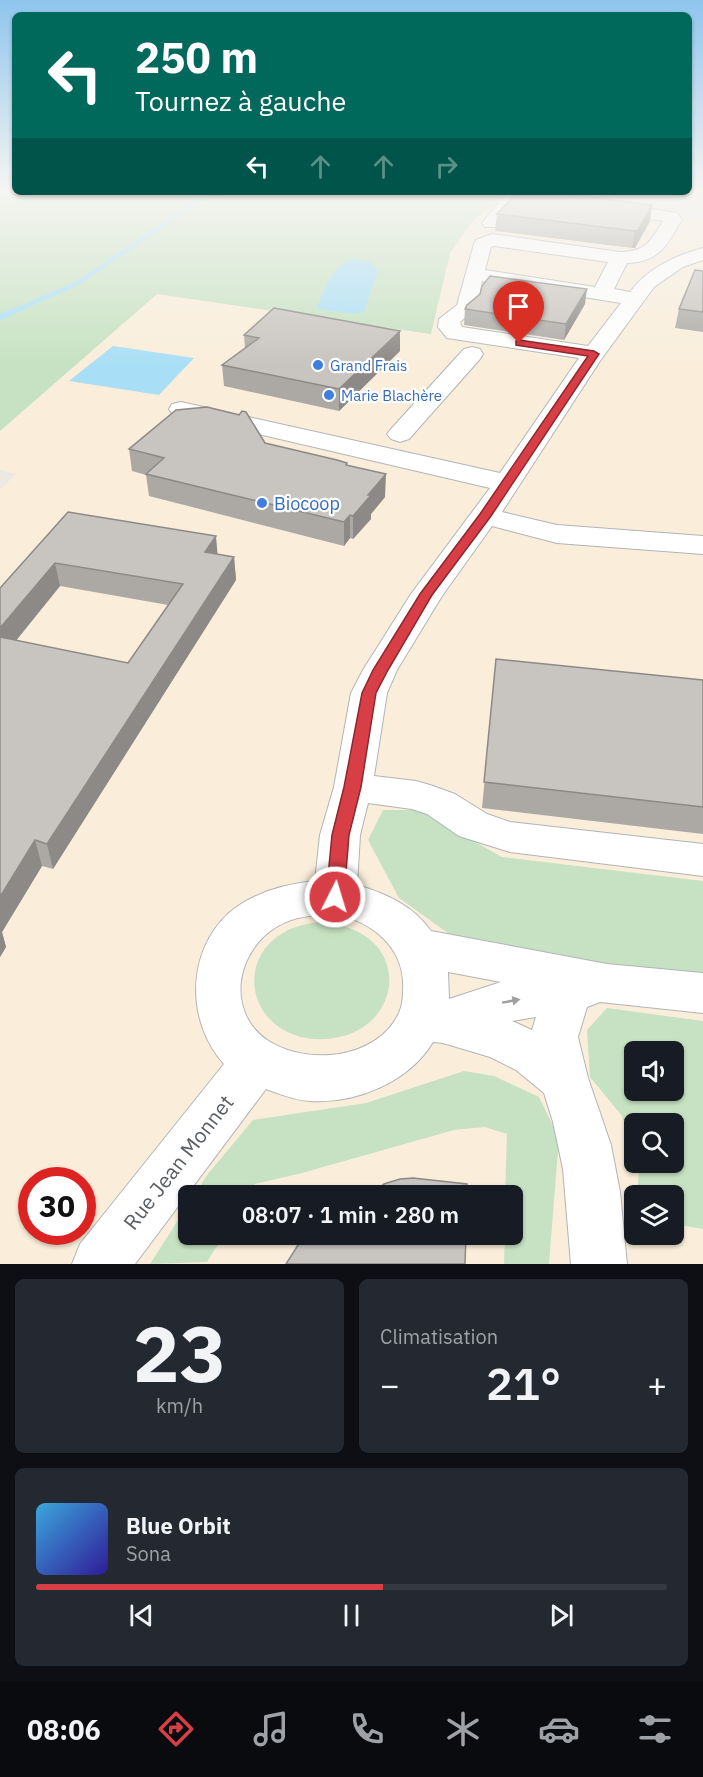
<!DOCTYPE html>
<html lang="fr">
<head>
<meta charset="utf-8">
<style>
	:root { --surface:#171b24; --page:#242831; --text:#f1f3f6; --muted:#9ea1a6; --line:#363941; --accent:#d83e46 }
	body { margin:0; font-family:"IBM Plex Sans",sans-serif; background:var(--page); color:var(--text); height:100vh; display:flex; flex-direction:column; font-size:22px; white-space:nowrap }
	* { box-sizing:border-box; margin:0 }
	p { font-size:20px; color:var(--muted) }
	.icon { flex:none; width:33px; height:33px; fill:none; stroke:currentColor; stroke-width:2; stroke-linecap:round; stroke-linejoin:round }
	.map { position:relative; height:1264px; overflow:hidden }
	.sheet { display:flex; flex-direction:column; gap:15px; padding:15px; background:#0d0f14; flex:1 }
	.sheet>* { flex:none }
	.top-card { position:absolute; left:12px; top:12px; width:680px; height:183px; border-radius:9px; box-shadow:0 2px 4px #0004; background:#00695c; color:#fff; overflow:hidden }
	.buttons { position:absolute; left:624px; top:1041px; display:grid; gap:12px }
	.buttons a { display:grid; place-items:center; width:60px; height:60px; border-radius:9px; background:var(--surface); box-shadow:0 2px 4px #0004; font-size:30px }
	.speed { position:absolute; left:18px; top:1167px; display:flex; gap:12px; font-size:30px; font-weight:700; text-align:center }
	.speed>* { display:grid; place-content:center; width:78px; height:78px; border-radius:50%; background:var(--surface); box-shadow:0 2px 4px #0004; line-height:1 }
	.speed .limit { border:9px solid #d22; background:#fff; color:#111 }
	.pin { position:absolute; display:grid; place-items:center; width:51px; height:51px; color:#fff; margin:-62px -26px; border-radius:50% 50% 50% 0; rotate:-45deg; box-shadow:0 0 6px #0007 }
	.pin .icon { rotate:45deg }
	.me { position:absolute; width:66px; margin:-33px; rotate:5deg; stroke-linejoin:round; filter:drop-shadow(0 0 4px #0008) }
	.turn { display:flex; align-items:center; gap:21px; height:126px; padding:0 24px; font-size:27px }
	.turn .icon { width:78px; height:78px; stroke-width:2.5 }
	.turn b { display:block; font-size:42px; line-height:51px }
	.lanes { display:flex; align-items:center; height:57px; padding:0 24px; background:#0003; justify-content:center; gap:30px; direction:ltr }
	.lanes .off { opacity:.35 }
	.big { font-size:45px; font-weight:600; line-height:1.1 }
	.sheet .widget { flex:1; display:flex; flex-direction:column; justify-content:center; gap:9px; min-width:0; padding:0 21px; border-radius:9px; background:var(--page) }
	.sheet .dial { align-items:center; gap:0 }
	.dial b { font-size:78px; line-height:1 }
	.song { display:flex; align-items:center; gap:18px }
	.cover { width:72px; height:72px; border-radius:9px; background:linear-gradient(135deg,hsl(200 70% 55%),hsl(250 70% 35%)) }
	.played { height:6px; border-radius:3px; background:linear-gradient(90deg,var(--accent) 55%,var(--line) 55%) }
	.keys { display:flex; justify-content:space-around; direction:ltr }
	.heat { display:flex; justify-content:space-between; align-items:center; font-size:33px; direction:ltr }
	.sheet .tiles { flex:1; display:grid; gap:15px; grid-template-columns:1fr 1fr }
	.widget:last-child { grid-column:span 2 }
	.trip { position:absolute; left:178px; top:1185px; width:345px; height:60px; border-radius:9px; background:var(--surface); box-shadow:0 2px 4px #0004; font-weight:600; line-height:60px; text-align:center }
	.tabs { display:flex; height:96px; justify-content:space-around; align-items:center; background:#090b0e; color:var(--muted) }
	.tabs .icon { width:42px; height:42px }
	.tabs .selected { color:var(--accent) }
	.tabs b { font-size:27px; color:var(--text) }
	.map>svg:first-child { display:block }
</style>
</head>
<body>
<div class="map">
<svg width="703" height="1264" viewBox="0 0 703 1264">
	<rect width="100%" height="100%" fill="#ece9e3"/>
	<path fill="#faeeda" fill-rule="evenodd" d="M506,196L703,218V1264H0V490L16,474L0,470V431L157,294L430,334L450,253L473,220ZM634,1052H674V1090H634ZM634,1124H674V1162H634ZM32,1180H82V1232H32ZM189,1196H513V1234H189ZM634,1196H674V1234H634Z"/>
	<path fill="#c6e2c2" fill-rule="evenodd" d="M0,188H15V192H471L506,196L473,220L450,253L431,334L157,294L0,431Z
		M383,810H418L502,857L703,881V978L526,961L459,941L399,898L368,840Z
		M318,922C421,927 406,1044 314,1039C296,1038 277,1029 266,1015C245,987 253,950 283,933C294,926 306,924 318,922Z
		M607,1008L703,1021V1229L674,1224V1196L637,1195L639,1171L636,1163L674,1162V1124H634V1157L622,1116L590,1077L587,1030ZM634,1052H674V1090H634Z
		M464,1071L494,1076L539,1097L559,1138L549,1264H504L505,1235L513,1234V1196L505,1195L507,1134L485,1127L454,1130L302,1173L255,1184L248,1195L194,1196L207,1175L253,1120L366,1103Z
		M189,1203V1234L224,1235L207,1262L150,1264Z"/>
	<path fill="#a9dff6" d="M355,259L370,262L378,271L364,312L356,314L318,309L317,307C326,288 332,262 355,259Z
		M113,346L194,358L159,395L69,381Z"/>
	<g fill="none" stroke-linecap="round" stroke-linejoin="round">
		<path stroke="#a9dff6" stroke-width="4.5" d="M10,313L78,283L195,203L224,192"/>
		<path stroke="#a9dff6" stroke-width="6" d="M0,317L14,311"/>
		<defs>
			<path id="minor" d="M531,192L539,197L537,201L516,204L497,227H485L482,223L505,195Z
				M606,202L671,212L677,213L682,219C667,245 660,262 627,263L614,289L630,292C648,268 674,256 703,248V260L683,267L654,287L600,361L502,512L557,525L703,536V554L557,543L492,526L442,596L397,670L387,693L374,776L416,781L430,785L455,794L487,814L510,822L703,844V876L510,852L459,836L427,814L412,809L368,803L360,835L357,885C387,894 412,905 431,931L607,964L703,973V1013L600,1002L587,1007L578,1037L588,1078L611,1145L620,1192L627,1264H571L563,1169L553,1122L544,1093L516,1070L490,1057L443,1043L433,1042C409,1082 356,1104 310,1101C294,1100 280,1094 266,1089L135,1264H72L80,1244L224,1064C186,1022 186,952 229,913C252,893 285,884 315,881L320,835L334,787L351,693L363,670L411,594L490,488L181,416L172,414L169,409L172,404L181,402L500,473L579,358L447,338L438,327L439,319L457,305L474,244L476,240L492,234L620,252C647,251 650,242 663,221L600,211L597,207L600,203ZM494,246L608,262L595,287L485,270L491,247ZM482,281L621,303L588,346L462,327L460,322L477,308ZM335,914C374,922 406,949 403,991C403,998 402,1006 399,1013C377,1060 306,1066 267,1040C225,1011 236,950 278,926C295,916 315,915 335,914ZM448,972L501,982L449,999ZM536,1017L532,1030L512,1021Z
				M472,347L480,349L483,354L480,359L409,439L400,442L391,439L387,434L391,429L464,349Z"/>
		</defs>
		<use href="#minor" stroke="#b0b4b7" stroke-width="2"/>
		<use href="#minor" fill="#fff" fill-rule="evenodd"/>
	</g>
	<path fill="#aca9a5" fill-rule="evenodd" d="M497,214L650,221L635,248H632L495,231Z
		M703,271V332L675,328L679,309Z
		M585,304L564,340L464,325L465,309Z
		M244,335L400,351L339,411L224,386L222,365L245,348Z
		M129,449L347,465L385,497L371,514V519L353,539L350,538L344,546L149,496L146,475L132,471Z
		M68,512L218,554L234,557L236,580L53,869L42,866L2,932L6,947L0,957V588ZM60,586L168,605L128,663L16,641Z
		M496,659L703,680V834L482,808Z"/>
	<path fill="#8c8986" d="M652,205L650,221L635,248H632L635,231Z
		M587,289L585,304L564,340L566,324Z
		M400,331V351L339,411V389Z
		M386,474L385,497L371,514V519L353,539V516L368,495Z
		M350,515V538L344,546V522Z
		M216,536L218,559L205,552Z
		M234,557L236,580L53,869L47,844Z
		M55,563L60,586L0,660V628Z
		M35,840L42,866L2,932L6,947L0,957V897Z"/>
	<path fill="#c8c4c0" stroke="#8c8986" stroke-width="1.5" d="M518,192H553L652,205L638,230L635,231L497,214Z
		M695,270L703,271V312L679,309Z
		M490,276L587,289L566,324L465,309L467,305L480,294L482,286Z
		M274,308L400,331L339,389L222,365L259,338L244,335Z
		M207,407L239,415L242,411L246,412L265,443L337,460L347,463L346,465L386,474L368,495H371L353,516L350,515L344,522L146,474L164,458L129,449L176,410Z
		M68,512L216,536L205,552L234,557L47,844L35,840L0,897V637L128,663L183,584L55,563L0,628V588Z
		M496,659L703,680V807L484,782Z
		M413,1178L467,1184V1196H369L384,1184L400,1179Z
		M305,1234H466L465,1264H286Z"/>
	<defs><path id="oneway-solid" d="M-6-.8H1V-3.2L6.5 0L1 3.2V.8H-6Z" transform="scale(1.5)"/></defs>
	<use fill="#9d9fa1" href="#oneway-solid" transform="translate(511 1001) rotate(-10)"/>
	<linearGradient id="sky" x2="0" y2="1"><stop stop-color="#8fc5ee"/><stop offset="0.52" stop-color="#f6f5f2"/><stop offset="1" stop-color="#f6f5f2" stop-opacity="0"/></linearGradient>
	<rect width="703" height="365" fill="url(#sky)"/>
	<path fill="#d83e46" stroke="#8c282e" stroke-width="1.5" d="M519,340L594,351L599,354L491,516L432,595L388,670L376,693L361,787L349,835L344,897L341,902L335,904L329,902L326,897L332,835L344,787L362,693L373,670L420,594L480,514L588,356L516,345V341Z"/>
	<g fill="#3f7fe0" stroke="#fff" stroke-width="2">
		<circle cx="318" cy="365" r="6"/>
		<circle cx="329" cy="395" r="6"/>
		<circle cx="262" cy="503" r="6"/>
	</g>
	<g text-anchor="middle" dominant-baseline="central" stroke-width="4.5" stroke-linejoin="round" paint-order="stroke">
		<g font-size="15" fill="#366cbe" stroke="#fff" text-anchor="start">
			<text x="330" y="365">Grand Frais</text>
			<text x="341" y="395">Marie Blachère</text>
		</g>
		<g font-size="18" fill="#366cbe" stroke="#fff" text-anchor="start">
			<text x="274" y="503">Biocoop</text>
		</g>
		<g font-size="21" fill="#5b5f62" stroke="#fff">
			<text transform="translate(178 1162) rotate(-52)">Rue Jean Monnet</text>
		</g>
	</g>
</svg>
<div class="buttons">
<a><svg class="icon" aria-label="sound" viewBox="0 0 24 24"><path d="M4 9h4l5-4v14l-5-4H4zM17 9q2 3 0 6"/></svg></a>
<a><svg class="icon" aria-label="search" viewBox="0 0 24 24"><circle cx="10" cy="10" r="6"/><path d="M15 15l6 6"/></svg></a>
<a><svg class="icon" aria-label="layers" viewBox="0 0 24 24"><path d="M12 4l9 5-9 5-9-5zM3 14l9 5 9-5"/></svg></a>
</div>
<div class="speed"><div class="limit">30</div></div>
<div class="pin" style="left:519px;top:343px;background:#d93025"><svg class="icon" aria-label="arrive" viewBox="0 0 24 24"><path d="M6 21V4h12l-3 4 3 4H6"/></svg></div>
<svg class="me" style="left:335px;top:897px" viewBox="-20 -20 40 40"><circle r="17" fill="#d83e46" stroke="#fff" stroke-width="3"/><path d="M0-11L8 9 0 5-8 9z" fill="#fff"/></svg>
<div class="trip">08:07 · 1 min · 280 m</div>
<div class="top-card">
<div class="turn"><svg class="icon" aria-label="left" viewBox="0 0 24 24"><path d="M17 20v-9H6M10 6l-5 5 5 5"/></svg><div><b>250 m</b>Tournez à gauche</div></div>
<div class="lanes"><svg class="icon" aria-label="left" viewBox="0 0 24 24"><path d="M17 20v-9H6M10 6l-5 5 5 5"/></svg><svg class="icon off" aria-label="ahead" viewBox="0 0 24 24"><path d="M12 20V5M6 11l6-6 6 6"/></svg><svg class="icon off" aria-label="ahead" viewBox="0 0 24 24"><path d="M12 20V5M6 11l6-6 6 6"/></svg><svg class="icon off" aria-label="right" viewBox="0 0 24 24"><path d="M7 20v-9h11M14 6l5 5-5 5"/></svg></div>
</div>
</div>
<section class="sheet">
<div class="tiles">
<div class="widget dial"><b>23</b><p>km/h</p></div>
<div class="widget"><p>Climatisation</p>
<div class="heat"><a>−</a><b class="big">21°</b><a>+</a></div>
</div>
<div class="widget">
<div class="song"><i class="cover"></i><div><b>Blue Orbit</b><p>Sona</p></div></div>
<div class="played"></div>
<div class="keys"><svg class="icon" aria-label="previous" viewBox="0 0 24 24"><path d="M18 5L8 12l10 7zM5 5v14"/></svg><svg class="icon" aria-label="pause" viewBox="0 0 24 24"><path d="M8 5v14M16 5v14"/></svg><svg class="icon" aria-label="next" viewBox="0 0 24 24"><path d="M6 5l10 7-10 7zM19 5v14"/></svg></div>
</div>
</div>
</section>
<nav class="tabs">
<b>08:06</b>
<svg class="icon selected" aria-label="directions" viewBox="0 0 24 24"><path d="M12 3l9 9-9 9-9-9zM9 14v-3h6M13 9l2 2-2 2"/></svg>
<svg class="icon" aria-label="music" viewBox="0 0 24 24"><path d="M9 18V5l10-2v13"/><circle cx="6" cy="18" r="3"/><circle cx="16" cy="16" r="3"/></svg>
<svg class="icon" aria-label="phone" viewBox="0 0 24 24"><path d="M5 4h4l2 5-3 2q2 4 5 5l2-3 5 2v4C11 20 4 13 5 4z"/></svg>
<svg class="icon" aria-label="climate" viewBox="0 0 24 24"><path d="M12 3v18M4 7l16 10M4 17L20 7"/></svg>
<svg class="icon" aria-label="car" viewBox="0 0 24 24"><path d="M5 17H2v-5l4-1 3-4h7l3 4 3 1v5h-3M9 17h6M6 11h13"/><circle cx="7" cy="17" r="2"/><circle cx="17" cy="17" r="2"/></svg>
<svg class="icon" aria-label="filters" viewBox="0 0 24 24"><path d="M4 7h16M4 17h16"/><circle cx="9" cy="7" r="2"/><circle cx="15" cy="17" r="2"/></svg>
</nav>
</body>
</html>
